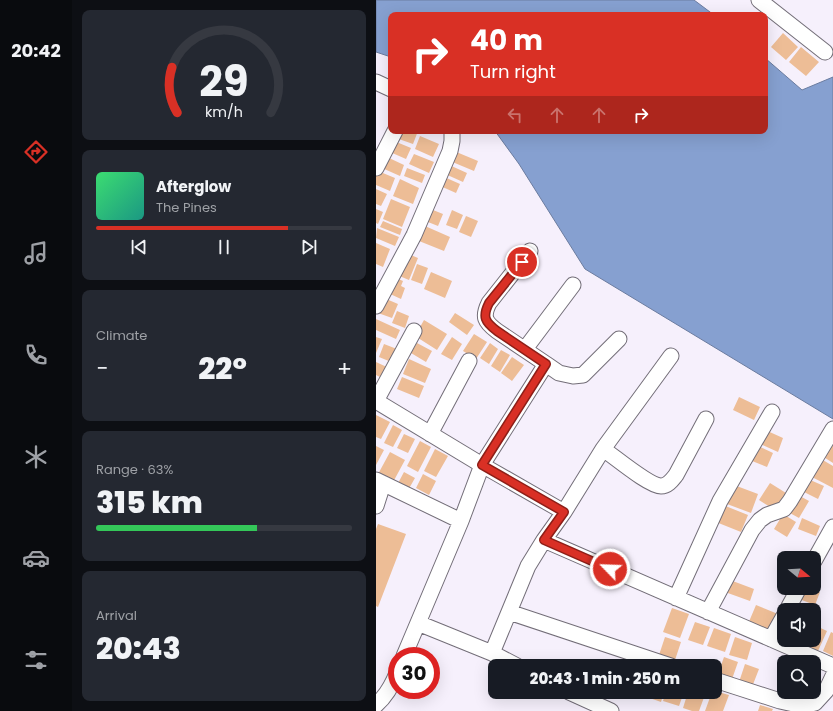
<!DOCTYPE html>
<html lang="en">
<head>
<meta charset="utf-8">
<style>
	:root { --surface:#171b24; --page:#242831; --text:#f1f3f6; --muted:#9ea1a6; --line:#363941; --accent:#d93025 }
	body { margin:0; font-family:Poppins,sans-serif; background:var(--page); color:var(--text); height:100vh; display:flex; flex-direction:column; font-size:15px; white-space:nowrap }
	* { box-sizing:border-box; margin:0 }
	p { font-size:13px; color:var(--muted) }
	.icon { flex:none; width:22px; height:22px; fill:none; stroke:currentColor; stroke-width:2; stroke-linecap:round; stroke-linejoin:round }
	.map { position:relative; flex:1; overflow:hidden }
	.drawer { display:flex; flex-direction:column; gap:10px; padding:10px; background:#0d0f14; width:304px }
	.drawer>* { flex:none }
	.hud { position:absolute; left:12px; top:12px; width:380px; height:122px; border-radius:8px; box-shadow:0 4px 16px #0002; background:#d93025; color:#fff; overflow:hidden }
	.needle { width:26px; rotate:108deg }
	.fabs { position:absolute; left:401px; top:551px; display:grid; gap:8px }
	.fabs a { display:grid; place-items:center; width:44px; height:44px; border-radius:8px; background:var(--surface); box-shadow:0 4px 16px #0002; font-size:20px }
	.speed { position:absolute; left:12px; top:647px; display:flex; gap:8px; font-size:20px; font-weight:700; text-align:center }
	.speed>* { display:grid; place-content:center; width:52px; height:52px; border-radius:50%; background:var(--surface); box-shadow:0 4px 16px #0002; line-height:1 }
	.speed .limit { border:6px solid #d22; background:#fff; color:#111 }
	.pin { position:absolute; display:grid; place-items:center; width:34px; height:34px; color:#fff; margin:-17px; border:2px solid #fff; border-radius:50%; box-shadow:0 1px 4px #0007 }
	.me { position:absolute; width:44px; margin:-22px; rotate:294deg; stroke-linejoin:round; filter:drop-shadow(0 0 3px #0008) }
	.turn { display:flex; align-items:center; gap:14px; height:84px; padding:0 16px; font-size:18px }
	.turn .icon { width:52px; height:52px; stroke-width:2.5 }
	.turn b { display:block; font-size:28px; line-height:34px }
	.lanes { display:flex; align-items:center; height:38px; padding:0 16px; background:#0003; justify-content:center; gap:20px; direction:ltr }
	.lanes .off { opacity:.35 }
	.big { font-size:30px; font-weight:800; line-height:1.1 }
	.drawer .card { flex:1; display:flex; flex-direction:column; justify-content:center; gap:6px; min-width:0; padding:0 14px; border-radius:8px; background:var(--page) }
	.drawer .dial { align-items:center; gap:0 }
	.dial svg { height:104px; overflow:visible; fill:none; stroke:var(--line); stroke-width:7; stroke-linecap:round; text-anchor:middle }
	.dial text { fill:var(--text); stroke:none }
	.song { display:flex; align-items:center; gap:12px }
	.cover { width:48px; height:48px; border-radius:6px; background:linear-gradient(135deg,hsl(140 70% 55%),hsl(170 70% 35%)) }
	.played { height:4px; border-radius:2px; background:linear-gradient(90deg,var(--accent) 75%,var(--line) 75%) }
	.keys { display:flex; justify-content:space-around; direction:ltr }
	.heat { display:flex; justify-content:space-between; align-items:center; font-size:22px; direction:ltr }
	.charge { height:6px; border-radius:3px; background:linear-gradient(90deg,#34c759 63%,var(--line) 0) }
	.trip { position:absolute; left:112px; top:659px; width:234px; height:40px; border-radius:8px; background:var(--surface); box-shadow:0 4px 16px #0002; font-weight:800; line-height:40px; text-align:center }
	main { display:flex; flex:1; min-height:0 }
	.menu { display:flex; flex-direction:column; width:72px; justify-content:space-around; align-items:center; background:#090b0e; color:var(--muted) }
	.menu .icon { width:28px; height:28px }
	.menu .selected { color:var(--accent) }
	.menu b { font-size:18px; color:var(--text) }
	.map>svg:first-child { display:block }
</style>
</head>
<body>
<main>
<nav class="menu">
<b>20:42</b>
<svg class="icon selected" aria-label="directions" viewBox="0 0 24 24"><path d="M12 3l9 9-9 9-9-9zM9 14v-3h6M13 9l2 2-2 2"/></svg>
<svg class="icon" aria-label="music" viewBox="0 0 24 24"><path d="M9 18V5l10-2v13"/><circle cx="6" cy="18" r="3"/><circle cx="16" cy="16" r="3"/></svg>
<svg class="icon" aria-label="phone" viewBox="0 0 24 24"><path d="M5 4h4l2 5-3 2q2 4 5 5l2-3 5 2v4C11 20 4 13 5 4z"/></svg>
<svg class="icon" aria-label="climate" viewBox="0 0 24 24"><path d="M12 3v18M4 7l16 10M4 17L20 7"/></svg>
<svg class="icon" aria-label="car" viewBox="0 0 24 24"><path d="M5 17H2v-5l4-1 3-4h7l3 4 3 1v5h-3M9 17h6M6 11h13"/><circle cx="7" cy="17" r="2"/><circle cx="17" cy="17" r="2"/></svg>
<svg class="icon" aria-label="filters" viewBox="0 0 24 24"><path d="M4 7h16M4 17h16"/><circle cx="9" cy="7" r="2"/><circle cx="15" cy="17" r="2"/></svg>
</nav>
<section class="drawer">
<div class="card dial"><svg viewBox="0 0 100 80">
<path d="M14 69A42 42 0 1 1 86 69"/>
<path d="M14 69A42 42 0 0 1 10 34" stroke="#d93025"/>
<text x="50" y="56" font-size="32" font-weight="700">29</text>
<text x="50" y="72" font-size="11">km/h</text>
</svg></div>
<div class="card">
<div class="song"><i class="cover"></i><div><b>Afterglow</b><p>The Pines</p></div></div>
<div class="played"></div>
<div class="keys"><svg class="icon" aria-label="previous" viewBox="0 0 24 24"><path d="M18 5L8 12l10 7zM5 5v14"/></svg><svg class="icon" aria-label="pause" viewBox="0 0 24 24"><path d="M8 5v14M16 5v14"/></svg><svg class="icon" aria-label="next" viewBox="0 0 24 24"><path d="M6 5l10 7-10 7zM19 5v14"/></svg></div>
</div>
<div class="card"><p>Climate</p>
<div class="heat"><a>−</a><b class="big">22°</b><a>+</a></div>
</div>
<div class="card"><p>Range · 63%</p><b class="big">315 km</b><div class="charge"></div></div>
<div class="card"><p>Arrival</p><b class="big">20:43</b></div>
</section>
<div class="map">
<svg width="457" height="711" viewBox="0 0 457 711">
	<rect width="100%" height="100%" fill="#f6f0fc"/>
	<path fill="#86a0d0" stroke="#6b7c9f" d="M0,0H318L338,15H15V57L0,52Z
		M389,58L426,90L457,77V419L209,269L143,164L119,131H389Z"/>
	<path fill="#edbd96" d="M407,33L422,47L410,60L395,47Z
		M425,47L443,62L430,76L413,62Z
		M23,131H42L37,144L20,138Z
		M44,136L63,144L57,157L39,149Z
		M18,141L35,148L30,159L14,152Z
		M78,151L102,161L98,171L74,161Z
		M38,154L58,162L53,173L33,164Z
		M11,157L28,165L24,176L6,168Z
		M71,164L91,173L87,182L67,173Z
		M31,168L49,175L46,183L28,176Z
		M2,171L19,178L14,191L0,185V176Z
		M66,176L84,184L80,193L62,185Z
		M24,179L43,188L37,204L17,196Z
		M0,189L11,194L5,206L0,204Z
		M15,199L34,207L26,227L7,219Z
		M52,208L67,214L62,226L47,220Z
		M0,209L7,212L2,224L0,223Z
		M76,210L87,215L81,229L70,225Z
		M90,216L102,221L95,237L83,232Z
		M7,221L26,229L24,235L4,227Z
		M49,226L74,237L68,251L43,241Z
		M1,228L23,237L19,246L0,238Z
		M0,243L14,249L7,267L0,264Z
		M30,253L42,258L33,280L21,275Z
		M41,264L52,268L46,284L35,280Z
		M55,272L76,281L69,298L48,289Z
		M18,277L27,281L25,286L29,288L25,299L12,293Z
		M8,298L22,304L16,318L2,313Z
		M21,311L33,316L29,328L16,323Z
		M79,313L98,325L91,335L73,322Z
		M0,319L24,330L20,339L0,330Z
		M48,320L71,334L61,350L39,336Z
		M98,334L111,342L100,359L87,351Z
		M0,337L6,339L0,353Z
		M76,337L86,344L76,360L65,354Z
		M41,343L56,351L50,362L35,353Z
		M114,343L122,349L113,364L104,358Z
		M8,344L26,351L20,364L3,357Z
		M125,350L134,355L124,372L115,366Z
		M136,357L148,365L136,381L125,373Z
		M33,359L55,369L49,383L27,374Z
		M0,362L15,369L10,380L0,375Z
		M26,377L48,386L43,398L21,389Z
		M363,397L384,407L378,420L357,410Z
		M0,415L14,422L5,439L0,437Z
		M17,425L26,430L17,447L8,443Z
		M387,429L407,438L402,452L382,443Z
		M28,434L39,439L32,453L21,448Z
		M44,441L55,447L42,472L31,466Z
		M454,443L457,445V463L446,456Z
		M378,444L397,453L391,467L371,459Z
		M0,446L8,450L0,465Z
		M59,449L72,456L60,477L48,471Z
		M14,452L29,460L16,484L1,476Z
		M445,459L457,466V488L436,477Z
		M28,472L39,478L31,492L20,487Z
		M47,474L60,481L53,495L40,488Z
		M432,479L448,486L442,499L426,491Z
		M394,483L410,493L399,510L383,500Z
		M358,485L382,494L375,513L351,504Z
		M422,495L433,501L423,518L412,512Z
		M347,505L372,515L365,532L340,522Z
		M407,514L420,522L411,537L398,529Z
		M426,518L444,526L440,536L422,529Z
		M2,524L30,534L2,607L0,606V529Z
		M410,551L424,558H408V573L401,570Z
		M354,580L378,589L374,601L349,592Z
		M427,588H432L444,592L439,605L423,599Z
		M380,605L402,614L394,633L372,624Z
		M296,608L313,614L304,638L287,632Z
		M319,622L334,627L327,645L312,640Z
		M438,625L451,631L442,651L426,644L427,640H438Z
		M338,628L355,634L349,652L331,646Z
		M455,632L457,633V656L447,651Z
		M289,637L305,642L298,663L282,658Z
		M359,637L376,643L371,660L353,655Z
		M348,657L362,662L355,682L341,677Z
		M369,664L383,669L376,687L363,682Z
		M339,691L353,695L347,711H329L336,692H339Z
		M270,692H288L285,702L268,696Z
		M290,692H308L303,706L287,701Z
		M312,692H330L323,711H316L307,708Z
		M384,705L397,709L396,711H382Z"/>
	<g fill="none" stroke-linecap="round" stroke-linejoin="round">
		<defs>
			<path id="street" d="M383,0L449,52
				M0,82L15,89
				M0,168L19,131
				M154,251L113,303C106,317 109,322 121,331L170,364
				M0,306L38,235L74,151L76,141V131
				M243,339L207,375L197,376L183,373L170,364L106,465L188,512L168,540L457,666
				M149,349L197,285
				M0,401L106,465L85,521L28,656
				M0,401L38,331
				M54,434L93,361
				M227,449C239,457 273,486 285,486C292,486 296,480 300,475L330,419
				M0,480L85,521
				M0,506L7,484
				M188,512L227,449L295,356
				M438,561L457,527
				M300,598L344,501L396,412
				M411,610L423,588
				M133,612L295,666
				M332,612L376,530L384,520L391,515L408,509L414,501L457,429
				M42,623L116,653L152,566L168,540
				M395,639L408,616
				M116,653L141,666
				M339,680L404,701L427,706L439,703L450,691L457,676
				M193,692L235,711
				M0,705C10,696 16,686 21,673"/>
		</defs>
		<use href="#street" stroke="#736e78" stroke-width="17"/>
		<use href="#street" stroke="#fff" stroke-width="15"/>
	</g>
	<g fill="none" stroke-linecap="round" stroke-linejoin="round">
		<defs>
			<path id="route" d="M146,262L113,303C106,317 109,322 121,331L170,364L106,465L188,512L168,540L234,569"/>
		</defs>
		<use href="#route" stroke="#8d1f18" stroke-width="10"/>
		<use href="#route" stroke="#d93025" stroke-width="7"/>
	</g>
</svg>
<div class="fabs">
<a><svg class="needle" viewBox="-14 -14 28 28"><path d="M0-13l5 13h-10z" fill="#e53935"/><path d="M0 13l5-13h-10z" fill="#9ea1a6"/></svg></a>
<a><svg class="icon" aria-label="sound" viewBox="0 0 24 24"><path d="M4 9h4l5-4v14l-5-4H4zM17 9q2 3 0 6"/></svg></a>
<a><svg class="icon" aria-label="search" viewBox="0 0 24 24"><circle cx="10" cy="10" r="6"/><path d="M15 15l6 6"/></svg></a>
</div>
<div class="speed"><div class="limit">30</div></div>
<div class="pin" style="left:146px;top:262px;background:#d93025"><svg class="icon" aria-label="arrive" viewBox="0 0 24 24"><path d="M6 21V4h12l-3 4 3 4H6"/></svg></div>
<svg class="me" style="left:234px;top:569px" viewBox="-20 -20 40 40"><circle r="17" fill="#d93025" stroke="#fff" stroke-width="3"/><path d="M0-11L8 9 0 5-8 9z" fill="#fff"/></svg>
<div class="trip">20:43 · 1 min · 250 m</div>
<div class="hud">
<div class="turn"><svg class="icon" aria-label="right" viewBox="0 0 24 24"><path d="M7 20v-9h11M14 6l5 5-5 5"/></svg><div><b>40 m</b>Turn right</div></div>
<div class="lanes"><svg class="icon off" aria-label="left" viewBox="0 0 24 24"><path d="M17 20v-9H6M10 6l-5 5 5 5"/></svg><svg class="icon off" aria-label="ahead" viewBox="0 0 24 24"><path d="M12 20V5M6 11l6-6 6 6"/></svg><svg class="icon off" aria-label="ahead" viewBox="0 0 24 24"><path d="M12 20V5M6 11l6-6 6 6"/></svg><svg class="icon" aria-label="right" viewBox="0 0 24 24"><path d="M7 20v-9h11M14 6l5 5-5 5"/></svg></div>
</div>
</div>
</main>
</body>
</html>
